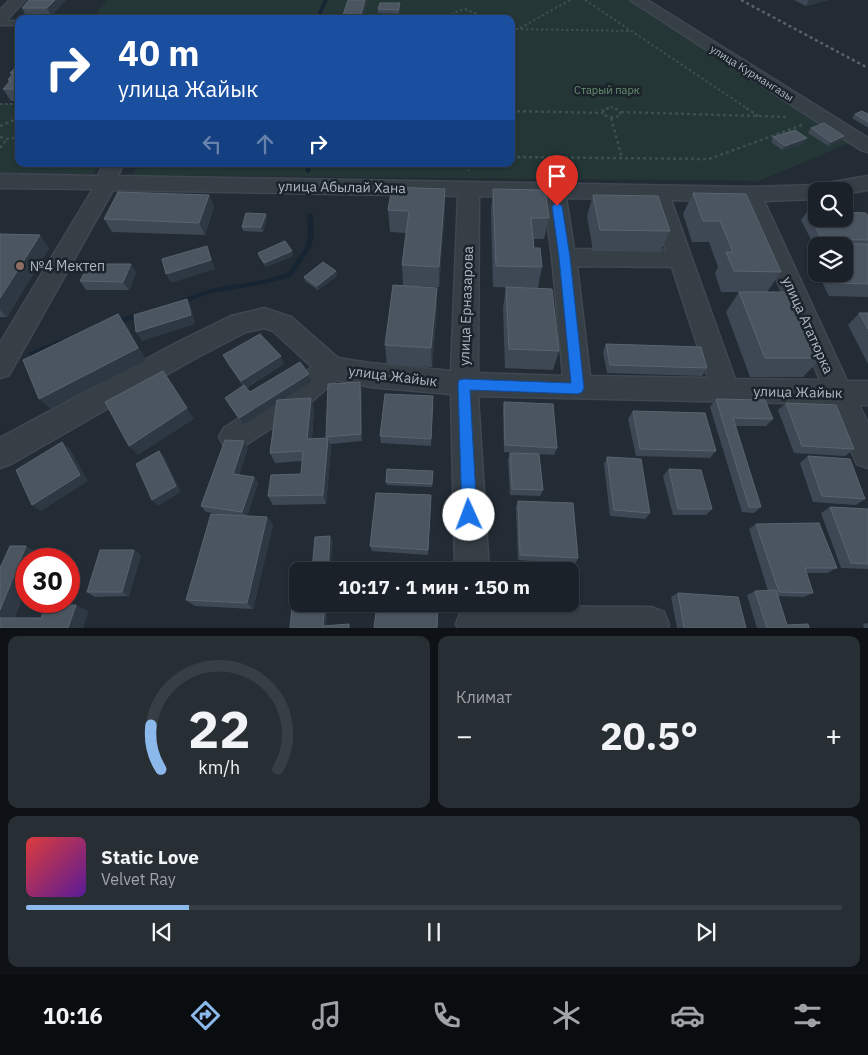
<!DOCTYPE html>
<html lang="ru">
<head>
<meta charset="utf-8">
<style>
	:root { --surface:#1a2128; --page:#272e34; --text:#f1f3f6; --muted:#9fa3a8; --line:#383e45; --accent:#8cb9ec }
	body { margin:0; font-family:"IBM Plex Sans",sans-serif; background:var(--page); color:var(--text); height:100vh; display:flex; flex-direction:column; font-size:19px; white-space:nowrap }
	* { box-sizing:border-box; margin:0 }
	p { font-size:16px; color:var(--muted) }
	.icon { flex:none; width:28px; height:28px; fill:none; stroke:currentColor; stroke-width:2; stroke-linecap:round; stroke-linejoin:round }
	.map { position:relative; height:628px; overflow:hidden }
	.sheet { display:flex; flex-direction:column; gap:8px; padding:8px; background:#0e1216; flex:1 }
	.sheet>* { flex:none }
	.hud { position:absolute; left:15px; top:15px; width:500px; height:152px; border-radius:10px; box-shadow:0 1px 4px #0004,0 0 0 1px var(--line); background:#1a4fa0; color:#fff; overflow:hidden }
	.controls { position:absolute; left:808px; top:182px; display:grid; gap:10px }
	.controls a { display:grid; place-items:center; width:45px; height:45px; border-radius:10px; background:var(--surface); box-shadow:0 1px 4px #0004,0 0 0 1px var(--line); font-size:25px }
	.speed { position:absolute; left:15px; top:548px; display:flex; gap:10px; font-size:25px; font-weight:700; text-align:center }
	.speed>* { display:grid; place-content:center; width:65px; height:65px; border-radius:50%; background:var(--surface); box-shadow:0 1px 4px #0004,0 0 0 1px var(--line); line-height:1 }
	.speed .limit { border:8px solid #d22; background:#fff; color:#111 }
	.pin { position:absolute; display:grid; place-items:center; width:42px; height:42px; color:#fff; margin:-51px -21px; border-radius:50% 50% 50% 0; rotate:-45deg; box-shadow:0 0 5px #0007 }
	.pin .icon { rotate:45deg }
	.me { position:absolute; width:55px; margin:-28px; rotate:358deg; stroke-linejoin:round; filter:drop-shadow(0 0 4px #0008) }
	.turn { display:flex; align-items:center; gap:18px; height:105px; padding:0 20px; font-size:22px }
	.turn .icon { width:65px; height:65px; stroke-width:2.5 }
	.turn b { display:block; font-size:35px; line-height:42px }
	.lanes { display:flex; align-items:center; height:48px; padding:0 20px; background:#0003; justify-content:center; gap:25px; direction:ltr }
	.lanes .off { opacity:.35 }
	.big { font-size:38px; font-weight:700; line-height:1.1 }
	.sheet .widget { flex:1; display:flex; flex-direction:column; justify-content:center; gap:8px; min-width:0; padding:0 18px; border-radius:10px; background:var(--page) }
	.sheet .dial { align-items:center; gap:0 }
	.dial svg { height:130px; overflow:visible; fill:none; stroke:var(--line); stroke-width:7; stroke-linecap:round; text-anchor:middle }
	.dial text { fill:var(--text); stroke:none }
	.song { display:flex; align-items:center; gap:15px }
	.cover { width:60px; height:60px; border-radius:8px; background:linear-gradient(135deg,hsl(0 70% 55%),hsl(270 70% 35%)) }
	.played { height:5px; border-radius:2px; background:linear-gradient(90deg,var(--accent) 20%,var(--line) 20%) }
	.keys { display:flex; justify-content:space-around; direction:ltr }
	.heat { display:flex; justify-content:space-between; align-items:center; font-size:28px; direction:ltr }
	.sheet .tiles { flex:1; display:grid; gap:8px; grid-template-columns:1fr 1fr }
	.widget:last-child { grid-column:span 2 }
	.trip { position:absolute; left:289px; top:562px; width:290px; height:50px; border-radius:10px; background:var(--surface); box-shadow:0 1px 4px #0004,0 0 0 1px var(--line); font-weight:700; line-height:50px; text-align:center }
	.tab-bar { display:flex; height:80px; justify-content:space-around; align-items:center; background:#0a0d10; color:var(--muted) }
	.tab-bar .icon { width:35px; height:35px }
	.tab-bar .current { color:var(--accent) }
	.tab-bar b { font-size:22px; color:var(--text) }
	.map>svg:first-child { display:block }
</style>
</head>
<body>
<div class="map">
<svg width="868" height="628" viewBox="0 0 868 628">
	<rect width="100%" height="100%" fill="#232c35"/>
	<path fill="#243636" d="M107,0H634L852,142L759,181L133,175L139,164H511V19H92Z
		M0,104H19V164H100L93,175L0,173Z"/>
	<g fill="none" stroke-linecap="round" stroke-linejoin="round">
		<path fill="#172432" fill-rule="evenodd" d="M324,0H328L319,19H315Z
			M307,164H311V171L308,173L305,171Z
			M310,213L313,215L314,235L311,248L291,277L264,284L211,293L150,315L116,324L114,323L113,321L114,319L149,311L210,289L264,280L287,273L305,248L308,235L307,215Z
			M62,339L64,340L65,342L64,344L32,357L30,356L29,354L30,352Z"/>
		<defs>
			<path id="service" d="M0,21H19V25H0Z"/>
			<path id="minor" d="M10,0H25L5,22L0,24V10Z
				M630,0H647L868,138V152L861,150Z
				M103,164H123L118,176L751,187L815,185L868,176V190L844,194V191H816V199L764,201L847,381H868V405H859L868,423V468L857,464L830,404L478,396L489,571H455L451,394L370,387L336,380L310,403L244,446L234,450L224,446L219,437L224,428L290,385L312,367L273,331L264,328L246,332L194,359L11,464L0,468V438L176,343L231,316L264,308L291,317L338,358L370,363L451,371L458,196L113,190L9,375L0,378V343L93,189L0,188V174L98,176ZM479,196L544,197L552,257L563,376L478,373ZM566,198L650,199L666,250L574,249ZM671,200L743,201L820,380L735,379ZM577,266L672,267L708,378L590,376Z
				M474,606L651,607L664,612L669,625L668,628H458L456,624L461,611Z"/>
		</defs>
		<use href="#service" stroke="#3f4750" stroke-width="3"/>
		<use href="#minor" stroke="#3f4750" stroke-width="3"/>
		<path stroke="#3d4f4f" stroke-width="2" stroke-dasharray="2.5 2.5" stroke-linecap="butt" d="M585,0L748,109
			M456,19L453,17V13L465,9L476,14L473,19
			M520,28L570,0
			M511,29L631,31
			M0,104H19
			M606,109L611,107L616,109"/>
		<path stroke="#3d4f4f" stroke-width="2.5" stroke-dasharray="3 3" stroke-linecap="butt" d="M609,108L603,110L604,115L614,118L621,115L619,110L613,108
			M746,108L758,116
			M511,111L603,113
			M621,112L789,117
			M611,118L622,158
			M0,126L19,118
			M0,137L7,139L19,137
			M0,148L7,139
			M511,157L709,159L802,125
			M467,164L469,171"/>
		<use href="#service" fill="#363e46" fill-rule="evenodd"/>
		<use href="#minor" fill="#363e46" fill-rule="evenodd"/>
		<path stroke="#58626d" stroke-width="2.5" stroke-dasharray="3 3" stroke-linecap="butt" d="M741,0L868,68"/>
	</g>
	<path fill="#3e4854" d="M29,0H66L51,16H26L22,8Z
		M794,0H828L806,6Z
		M400,3V7L399,14L378,13V9Z
		M19,64V101H11L3,89L9,82L8,80L12,75L10,73Z
		M855,114H868V127H867L852,118Z
		M811,128L844,136L841,141L828,146L808,133Z
		M773,137L807,138L804,143L782,150L771,142Z
		M445,189V211L439,287L403,286L402,265L406,233L390,232L388,210Z
		M493,189L549,218L544,239H534V248L542,267L538,288L493,287L491,210Z
		M693,193L781,272L767,292L821,358L803,377H750L726,312L739,292H721L715,273L718,267L709,242H692L683,214Z
		M209,195L214,207L205,235L112,232L104,219Z
		M593,195L670,231L660,252L593,251L587,216Z
		M807,212L868,216V297L829,296L818,274H844V246H816V270L809,256L815,247L801,220Z
		M267,218L263,232L243,231L242,227Z
		M0,234L40,235L49,248L7,317H0Z
		M258,253L293,256L266,267L259,257Z
		M131,264L136,273L129,290H86L80,281Z
		M336,271L337,276L318,290L305,281L304,277Z
		M506,287L559,351L553,370L505,368L503,308Z
		M437,288V308L432,367L387,365L385,345Z
		M859,313H868V364L848,325Z
		M606,344L707,368L702,376L607,373L603,352Z
		M223,355L284,364L246,388L250,392L309,374L311,382L283,399L311,398L314,409L312,439L326,438L362,389V441L330,444L331,448L326,504L273,505L268,496L301,474L302,461L275,463L270,453L277,403L243,425L229,405L225,398L243,386L227,363Z
		M716,399L773,419L766,426H736L761,507L754,513L742,512L710,407Z
		M504,402L557,448L554,455L539,454L543,490L540,496L510,495L508,460L510,453L528,454L504,452L503,409Z
		M786,403L854,449L845,456L794,453L778,410Z
		M433,404L431,446L381,443L380,436Z
		M633,411L716,451L710,458L636,456L628,419Z
		M244,441L248,448L239,475L254,477L258,483L247,516L267,517L273,525L253,609L195,606L186,600L227,515L206,512L201,506Z
		M808,456L865,499L856,505L813,502L800,463Z
		M607,457L650,513L645,519L610,516L604,464Z
		M669,469L712,509L706,515H673L663,476Z
		M433,471L432,487L387,485L386,482Z
		M431,495L428,555L372,551L370,546Z
		M518,501L578,558L575,564L518,560L516,507Z
		M830,507L868,509V569L841,568L821,513Z
		M756,524L837,568L827,573H806L813,593L804,597L778,596L787,625L809,628H757L747,595L755,591H768L749,529Z
		M134,550L141,555L129,596L95,597L87,592Z
		M678,593L746,628H677L671,597Z
		M868,623V628H864L863,624Z"/>
	<path fill="#2e3843" d="M55,0H66L51,16L47,8Z
		M365,0H367V4L363,19H360Z
		M809,0H828L806,6Z
		M844,136L841,141L828,146L831,142Z
		M807,138L804,143L782,150L785,146Z
		M445,189V211L439,287V267Z
		M209,195L214,207L205,235L199,223Z
		M266,214L267,218L263,232L261,227Z
		M40,235L49,248L7,317L0,310V298Z
		M207,246L215,269L171,283L166,274Z
		M292,251L293,256L266,267L264,263Z
		M131,264L136,273L129,290L123,282Z
		M336,271L337,276L318,290L317,286Z
		M437,288V308L432,367L431,348Z
		M187,299L191,307L195,324L142,341L136,332Z
		M118,314L127,326L146,360L50,409L39,399Z
		M281,356L284,364L245,388L241,381Z
		M163,371L194,419L138,455L129,446Z
		M309,374L311,382L243,425L239,418Z
		M360,382L362,389V441L361,434Z
		M311,398L314,409L311,449L307,439Z
		M328,438L331,448L326,504L323,495Z
		M244,441L248,448L237,481L233,474Z
		M62,442L70,449L88,481L41,511L32,505Z
		M159,451L165,458L181,492L158,506L152,500Z
		M254,477L258,483L247,517L242,512Z
		M267,517L273,525L253,609L247,603Z
		M330,536L333,542L330,571H328Z
		M26,546L40,554L38,559H26V590L13,623L0,619V610Z
		M134,550L141,555L129,596L122,592Z
		M325,604H328L326,628L323,626Z
		M76,605L89,611L83,628H68Z"/>
	<path fill="#4a5560" stroke="#5a6470" d="M29,0H55L47,8H22Z
		M348,0H365L360,18H342Z
		M380,3H400L398,10L378,9Z
		M392,17L417,18L392,19Z
		M19,64V89H3L11,80H8L13,73H10Z
		M862,111L868,114V122L855,114Z
		M824,123L844,136L831,142L811,128Z
		M795,130L807,138L785,146L773,137Z
		M392,187L445,189L439,267L402,265L409,211L388,210Z
		M493,189L545,190L549,218H531L534,248H540L542,267L496,266Z
		M118,192L209,195L199,223L104,219Z
		M693,193L746,194L781,272L734,271L726,252H733L720,221H703Z
		M593,195L658,196L670,231L600,230Z
		M807,212H816V219H844V212L866,213L868,216V240L822,239Z
		M246,213L266,214L261,227H242Z
		M0,234L40,235L0,298Z
		M285,241L292,251L264,263L258,253Z
		M818,243L868,244V284L839,283L834,274H844V246H820Z
		M207,246L211,260L166,274L162,259Z
		M323,262L336,271L317,286L304,277Z
		M89,264H131L123,282L80,281Z
		M393,285L437,288L431,348L385,345Z
		M506,287L552,289L559,351L509,349Z
		M739,292H789L821,358H765Z
		M187,299L191,315L136,332L134,315Z
		M859,313H868V329Z
		M118,314L138,348L39,399L23,360Z
		M260,334L281,356L241,381L223,355Z
		M606,344L701,347L707,368L610,365Z
		M300,362L309,374L239,418L225,398L244,385L250,392Z
		M163,371L187,408L129,446L105,402Z
		M360,382L361,434L326,437L328,384Z
		M385,394L433,396L431,439L380,436Z
		M311,398L307,439L328,438L323,495L268,496L271,475L301,474L303,451L270,453L277,400Z
		M716,399L765,400L773,419L733,418L761,507H749Z
		M504,402L553,404L557,448L505,445Z
		M786,403L836,405L854,449L802,446Z
		M633,411L705,413L716,451L640,449Z
		M225,440L244,441L233,474L254,477L242,512L201,506Z
		M62,442L80,475L32,505L16,470Z
		M159,451L176,486L152,500L136,464Z
		M510,453L539,454L543,490L512,489Z
		M808,456L850,459L865,499L822,496Z
		M607,457L641,459L650,513L614,510Z
		M387,469L433,471L432,484L386,482Z
		M669,469L701,470L712,509H678Z
		M376,493L431,495L428,550L370,546Z
		M518,501L573,503L578,558L520,555Z
		M830,507L868,509V564L851,563Z
		M211,514L267,517L247,603L186,600Z
		M819,523L837,568H805L813,593L779,592L756,524Z
		M330,536L328,571H312L315,537Z
		M10,546H26L0,610V566H1Z
		M100,550H134L122,592H87Z
		M381,570L406,571H380Z
		M776,590L787,625L808,624L809,628H767L755,591Z
		M678,593L738,597L746,628H684Z
		M309,604H325L323,626L349,624V628H290L292,608L309,607Z
		M377,604H438L437,628H374Z
		M46,605H76L68,628H0V618H41Z"/>
	<path fill="#1a73e8" stroke="#114b97" d="M557,203L562,206L570,257L584,388L582,392L578,394L470,390L477,515L474,520L469,522L464,520L462,515L458,384L459,380L464,379L571,383L559,257L552,206Z"/>
	<circle fill="#8d6e63" stroke="#1b232b" stroke-width="2" cx="20" cy="266" r="5"/>
	<g text-anchor="middle" dominant-baseline="central" stroke-width="5" stroke-linejoin="round" paint-order="stroke">
		<g font-size="11" fill="#b0b9c3" stroke="#1b232b">
			<text transform="translate(752 73) rotate(32)">улица Курмангазы</text>
		</g>
		<g font-size="11" fill="#6a9170" stroke="#1b232b">
			<text x="607" y="90">Старый парк</text>
		</g>
		<g font-size="14" fill="#b0b9c3" stroke="#1b232b">
			<text transform="translate(342 187) rotate(1)">улица Абылай Хана</text>
			<text transform="translate(466 306) rotate(-88)">улица Ерназарова</text>
			<text transform="translate(808 325) rotate(66)">улица Ататюрка</text>
			<text transform="translate(393 376) rotate(7)">улица Жайык</text>
			<text transform="translate(798 392) rotate(1)">улица Жайык</text>
		</g>
		<g font-size="14" fill="#b0b9c3" stroke="#1b232b" text-anchor="start">
			<text x="30" y="266">№4 Мектеп</text>
		</g>
	</g>
</svg>
<div class="controls">
<a><svg class="icon" aria-label="search" viewBox="0 0 24 24"><circle cx="10" cy="10" r="6"/><path d="M15 15l6 6"/></svg></a>
<a><svg class="icon" aria-label="layers" viewBox="0 0 24 24"><path d="M12 4l9 5-9 5-9-5zM3 14l9 5 9-5"/></svg></a>
</div>
<div class="speed"><div class="limit">30</div></div>
<div class="pin" style="left:557px;top:206px;background:#d93025"><svg class="icon" aria-label="arrive" viewBox="0 0 24 24"><path d="M6 21V4h12l-3 4 3 4H6"/></svg></div>
<svg class="me" style="left:469px;top:515px" viewBox="-20 -20 40 40"><circle r="19" fill="#fff"/><path d="M0-13L10 11 0 6-10 11z" fill="#1a73e8"/></svg>
<div class="trip">10:17 · 1 мин · 150 m</div>
<div class="hud">
<div class="turn"><svg class="icon" aria-label="right" viewBox="0 0 24 24"><path d="M7 20v-9h11M14 6l5 5-5 5"/></svg><div><b>40 m</b>улица Жайык</div></div>
<div class="lanes"><svg class="icon off" aria-label="left" viewBox="0 0 24 24"><path d="M17 20v-9H6M10 6l-5 5 5 5"/></svg><svg class="icon off" aria-label="ahead" viewBox="0 0 24 24"><path d="M12 20V5M6 11l6-6 6 6"/></svg><svg class="icon" aria-label="right" viewBox="0 0 24 24"><path d="M7 20v-9h11M14 6l5 5-5 5"/></svg></div>
</div>
</div>
<section class="sheet">
<div class="tiles">
<div class="widget dial"><svg viewBox="0 0 100 80">
<path d="M14 69A42 42 0 1 1 86 69"/>
<path d="M14 69A42 42 0 0 1 8 42" stroke="#8cb9ec"/>
<text x="50" y="56" font-size="32" font-weight="700">22</text>
<text x="50" y="72" font-size="11">km/h</text>
</svg></div>
<div class="widget"><p>Климат</p>
<div class="heat"><a>−</a><b class="big">20.5°</b><a>+</a></div>
</div>
<div class="widget">
<div class="song"><i class="cover"></i><div><b>Static Love</b><p>Velvet Ray</p></div></div>
<div class="played"></div>
<div class="keys"><svg class="icon" aria-label="previous" viewBox="0 0 24 24"><path d="M18 5L8 12l10 7zM5 5v14"/></svg><svg class="icon" aria-label="pause" viewBox="0 0 24 24"><path d="M8 5v14M16 5v14"/></svg><svg class="icon" aria-label="next" viewBox="0 0 24 24"><path d="M6 5l10 7-10 7zM19 5v14"/></svg></div>
</div>
</div>
</section>
<nav class="tab-bar">
<b>10:16</b>
<svg class="icon current" aria-label="directions" viewBox="0 0 24 24"><path d="M12 3l9 9-9 9-9-9zM9 14v-3h6M13 9l2 2-2 2"/></svg>
<svg class="icon" aria-label="music" viewBox="0 0 24 24"><path d="M9 18V5l10-2v13"/><circle cx="6" cy="18" r="3"/><circle cx="16" cy="16" r="3"/></svg>
<svg class="icon" aria-label="phone" viewBox="0 0 24 24"><path d="M5 4h4l2 5-3 2q2 4 5 5l2-3 5 2v4C11 20 4 13 5 4z"/></svg>
<svg class="icon" aria-label="climate" viewBox="0 0 24 24"><path d="M12 3v18M4 7l16 10M4 17L20 7"/></svg>
<svg class="icon" aria-label="car" viewBox="0 0 24 24"><path d="M5 17H2v-5l4-1 3-4h7l3 4 3 1v5h-3M9 17h6M6 11h13"/><circle cx="7" cy="17" r="2"/><circle cx="17" cy="17" r="2"/></svg>
<svg class="icon" aria-label="filters" viewBox="0 0 24 24"><path d="M4 7h16M4 17h16"/><circle cx="9" cy="7" r="2"/><circle cx="15" cy="17" r="2"/></svg>
</nav>
</body>
</html>
